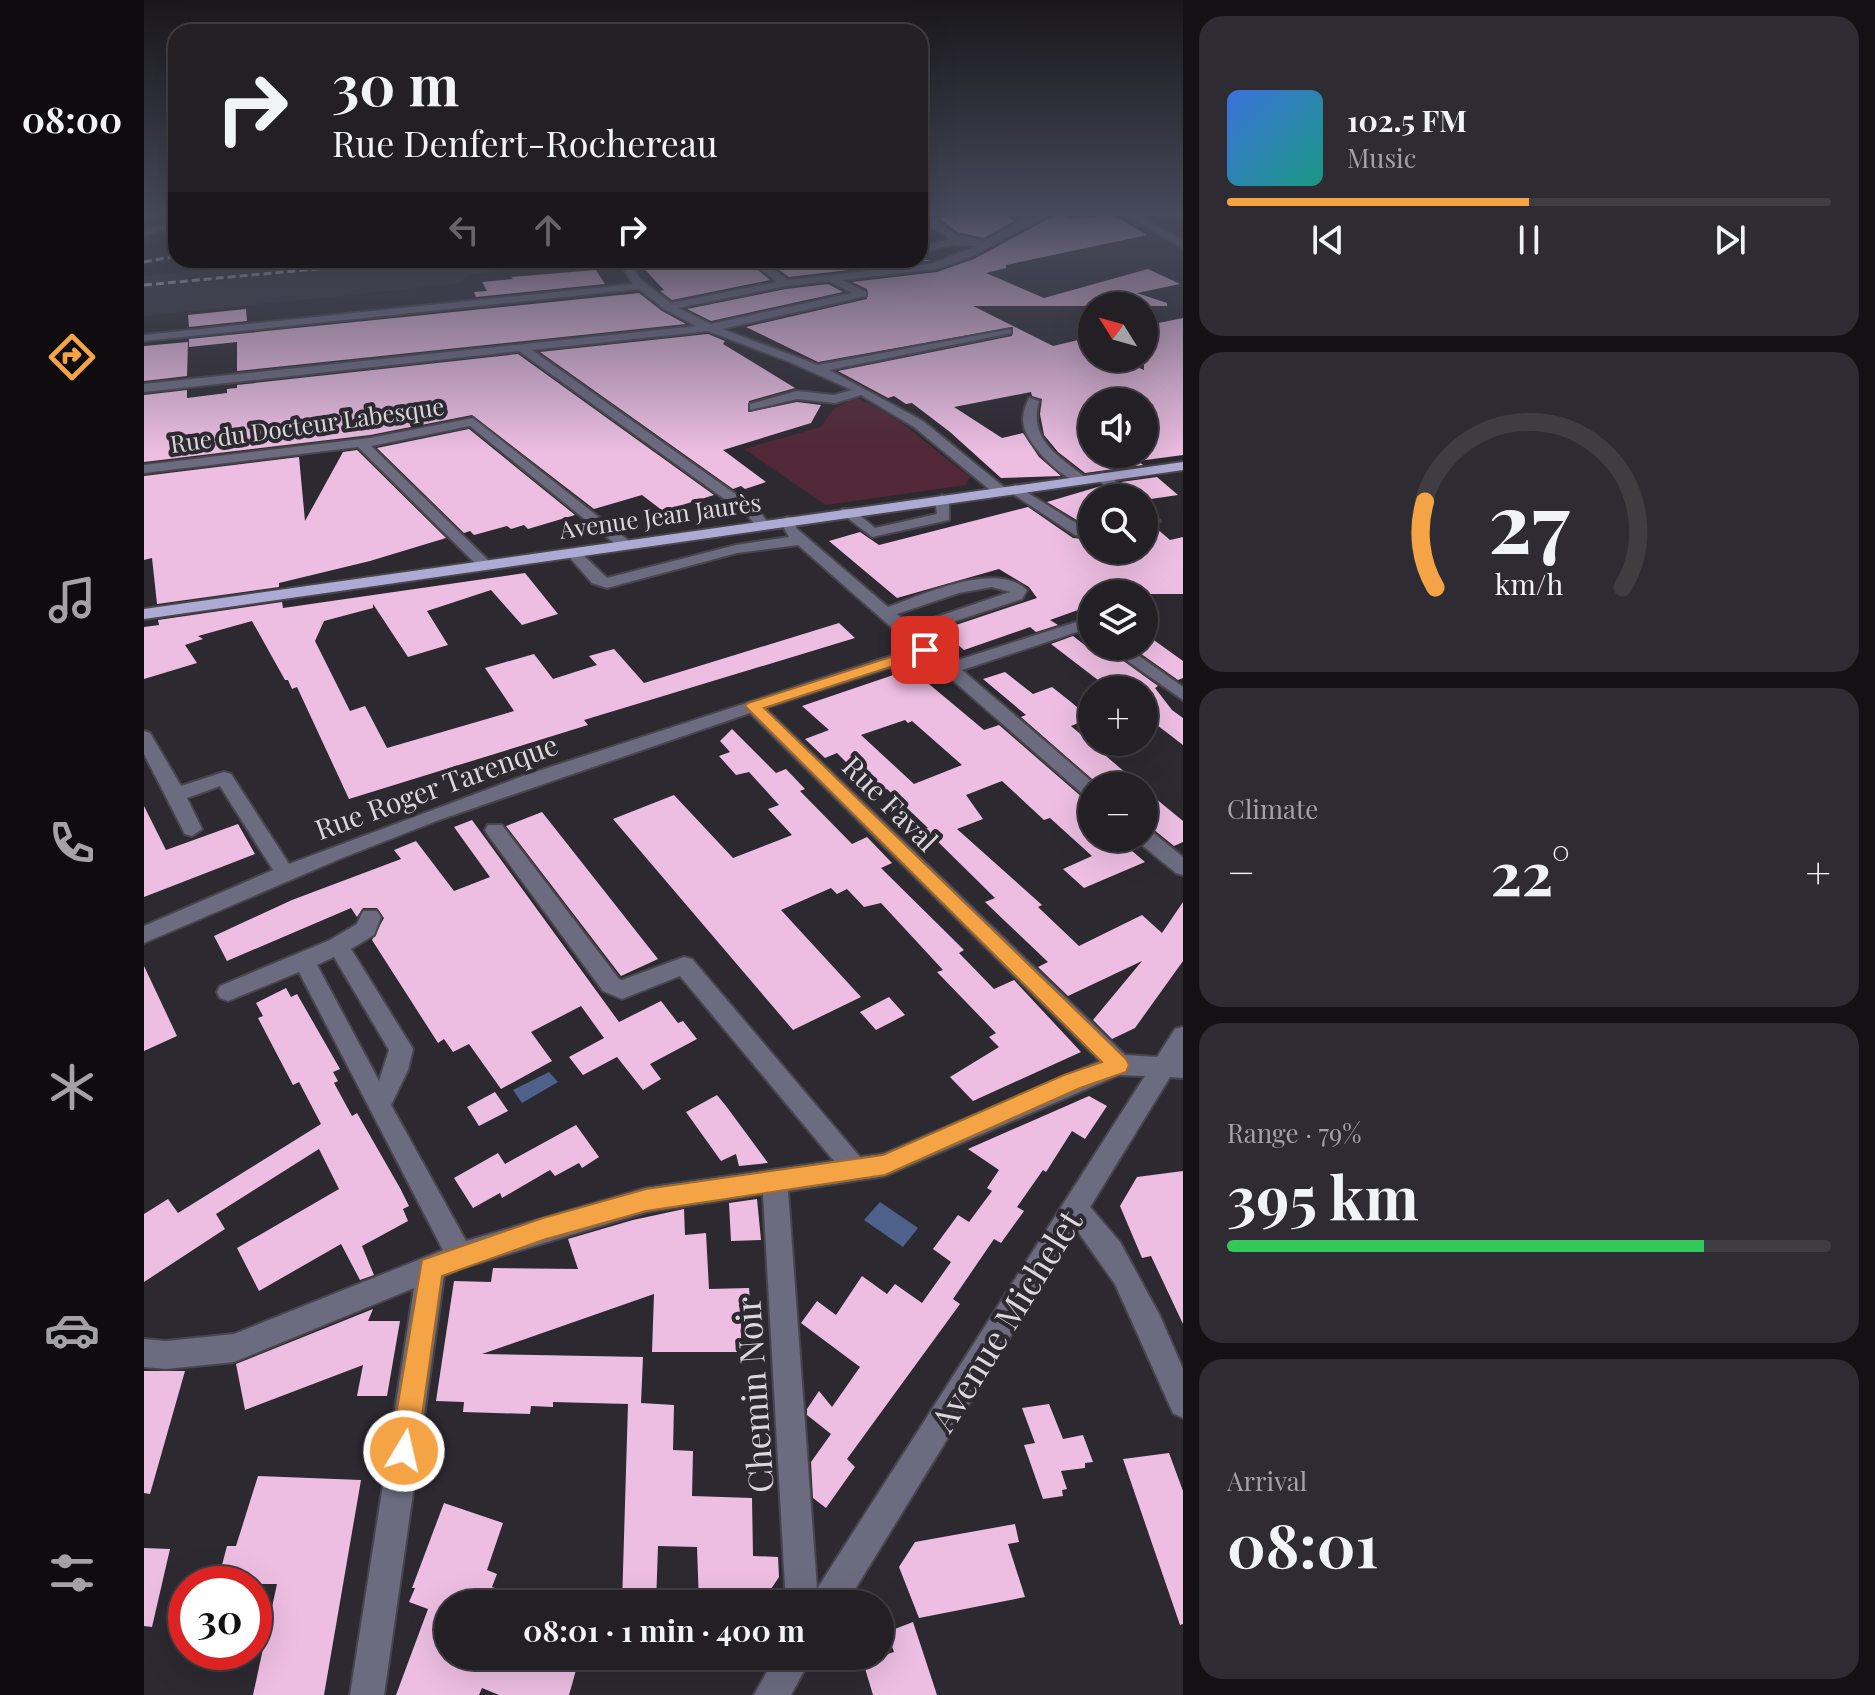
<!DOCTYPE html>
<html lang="en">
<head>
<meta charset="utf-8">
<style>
	:root { --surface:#221f25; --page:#2e2c32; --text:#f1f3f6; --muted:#a2a2a7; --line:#3f3d42; --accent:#f4a345 }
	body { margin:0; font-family:"Playfair Display",serif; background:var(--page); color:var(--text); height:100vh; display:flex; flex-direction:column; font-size:30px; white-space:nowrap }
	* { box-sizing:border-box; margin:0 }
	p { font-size:26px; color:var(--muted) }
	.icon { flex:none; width:44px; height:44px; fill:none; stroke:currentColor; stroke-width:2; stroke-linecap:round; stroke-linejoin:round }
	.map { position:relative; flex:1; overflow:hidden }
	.details { display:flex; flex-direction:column; gap:16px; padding:16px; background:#131114; width:692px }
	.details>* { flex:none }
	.guide { position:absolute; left:24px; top:24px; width:760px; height:244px; border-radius:24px; box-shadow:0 8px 32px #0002,0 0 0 2px var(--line); background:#221f25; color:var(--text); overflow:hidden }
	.needle { width:52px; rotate:307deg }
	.buttons { position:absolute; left:934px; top:292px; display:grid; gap:16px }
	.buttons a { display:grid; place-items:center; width:80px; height:80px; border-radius:50%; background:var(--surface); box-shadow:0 8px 32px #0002,0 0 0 2px var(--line); font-size:40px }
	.speed { position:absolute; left:24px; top:1566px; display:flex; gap:16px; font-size:40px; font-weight:700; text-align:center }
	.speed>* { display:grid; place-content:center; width:104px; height:104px; border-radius:50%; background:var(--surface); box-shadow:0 8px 32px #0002,0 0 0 2px var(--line); line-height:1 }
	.speed .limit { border:12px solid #d22; background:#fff; color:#111 }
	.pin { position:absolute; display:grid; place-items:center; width:68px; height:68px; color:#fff; margin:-34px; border-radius:16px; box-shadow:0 4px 12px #0006 }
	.me { position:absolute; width:88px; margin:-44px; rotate:9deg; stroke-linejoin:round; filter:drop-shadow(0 0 6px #0008) }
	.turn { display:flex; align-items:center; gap:28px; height:168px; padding:0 32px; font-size:36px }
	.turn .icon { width:104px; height:104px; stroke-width:2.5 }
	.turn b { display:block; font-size:56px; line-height:68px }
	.lanes { display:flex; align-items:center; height:76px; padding:0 32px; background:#0003; justify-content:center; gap:40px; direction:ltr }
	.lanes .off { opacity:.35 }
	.big { font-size:60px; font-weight:700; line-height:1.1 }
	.details .card { flex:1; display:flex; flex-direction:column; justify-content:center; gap:12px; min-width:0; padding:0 28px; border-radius:24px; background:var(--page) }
	.details .dial { align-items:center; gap:0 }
	.dial svg { height:208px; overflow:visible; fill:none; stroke:var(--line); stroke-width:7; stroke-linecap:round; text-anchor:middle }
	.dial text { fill:var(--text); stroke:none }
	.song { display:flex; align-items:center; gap:24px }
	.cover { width:96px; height:96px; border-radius:12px; background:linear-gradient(135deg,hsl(220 70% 55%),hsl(170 70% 35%)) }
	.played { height:8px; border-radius:4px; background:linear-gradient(90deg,var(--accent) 50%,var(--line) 50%) }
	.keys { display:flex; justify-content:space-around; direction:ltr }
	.heat { display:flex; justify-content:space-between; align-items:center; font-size:44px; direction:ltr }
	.charge { height:12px; border-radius:6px; background:linear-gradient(90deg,#34c759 79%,var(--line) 0) }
	.trip { position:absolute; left:290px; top:1590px; width:460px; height:80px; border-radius:40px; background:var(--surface); box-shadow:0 8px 32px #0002,0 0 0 2px var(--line); font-weight:700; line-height:80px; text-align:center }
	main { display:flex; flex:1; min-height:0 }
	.tabs { display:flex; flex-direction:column; width:144px; justify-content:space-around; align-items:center; background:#0e0c0f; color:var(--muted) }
	.tabs .icon { width:56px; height:56px }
	.tabs .selected { color:var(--accent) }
	.tabs b { font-size:36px; color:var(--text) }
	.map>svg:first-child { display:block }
</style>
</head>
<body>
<main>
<nav class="tabs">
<b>08:00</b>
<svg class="icon selected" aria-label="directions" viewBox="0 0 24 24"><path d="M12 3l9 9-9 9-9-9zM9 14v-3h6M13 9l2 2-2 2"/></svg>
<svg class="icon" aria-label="music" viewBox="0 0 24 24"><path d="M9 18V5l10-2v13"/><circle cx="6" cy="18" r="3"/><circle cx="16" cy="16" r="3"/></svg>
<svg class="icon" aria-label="phone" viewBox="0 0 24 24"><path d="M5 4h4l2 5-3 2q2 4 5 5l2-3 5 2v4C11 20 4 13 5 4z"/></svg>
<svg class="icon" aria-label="climate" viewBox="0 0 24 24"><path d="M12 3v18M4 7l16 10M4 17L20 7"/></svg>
<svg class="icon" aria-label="car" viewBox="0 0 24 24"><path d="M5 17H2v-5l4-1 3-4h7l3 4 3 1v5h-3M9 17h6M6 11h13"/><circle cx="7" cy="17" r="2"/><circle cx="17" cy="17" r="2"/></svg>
<svg class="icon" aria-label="filters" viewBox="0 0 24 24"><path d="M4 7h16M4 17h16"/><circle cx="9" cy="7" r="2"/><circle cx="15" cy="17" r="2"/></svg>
</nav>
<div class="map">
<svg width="1039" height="1695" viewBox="0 0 1039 1695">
	<rect width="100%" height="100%" fill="#2d2931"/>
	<path fill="#39323e" d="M164,260H430L427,263L329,274L312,284L0,316V276Z"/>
	<path fill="#522737" d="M712,398C761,417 785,449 826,476L822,485L682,505L600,449L677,427L689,409Z"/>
	<path fill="#4e618b" d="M405,1072L414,1082L378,1103L369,1090Z
		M736,1202L774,1228L759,1247L720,1220Z"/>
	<path fill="#edbee2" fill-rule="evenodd" d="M819,215H860L870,221L840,238L813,232L795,218Z
		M917,215L926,219L969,215L1003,235L862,265V268L842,273L900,298L1004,269L1036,284L993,293L1023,303V306H829L909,346L934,340L948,346V358H973L1000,370V326L1039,318V455L994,461L999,465L941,473L914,452L900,435L896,414L898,399L888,396L887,392L810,407L858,438L879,433L895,457L917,476L857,478L806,432L768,403L762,404L750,396L744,398L694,371L868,336L869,327L674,362L602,327L723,299V289L708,282L793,272L830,259L906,218ZM948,402H1000V454H948Z
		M492,260H602L626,280L528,300L516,291L520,290Z
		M621,260H789L645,277Z
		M452,270L461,284L332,297L330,292L343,291L338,282L369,279L367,277Z
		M684,284L699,292L567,321L543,309L642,289Z
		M495,293L518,311L542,324L93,371V342L45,347V339Z
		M102,309L103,321L45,327L44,315Z
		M564,334L581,341L579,344L651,388L605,401L604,412L653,402L677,405L667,423L579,450L622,482L601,489L597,486L589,489L396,352Z
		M44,342L43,376L0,381V346Z
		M374,354L570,495L519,511L498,495L450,509L328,415L226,435L0,462V395L43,390V398L83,393V389L93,388V385Z
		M325,429L431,515L384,529L380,525L367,529L363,526L330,535L326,531L320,533L233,448Z
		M213,450L302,538L226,561L135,583V587L13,604L8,558L0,560V476L155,457L161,521L199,452Z
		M1013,477L1034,495L1000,500L977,482Z
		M957,486L970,498H948V526L941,525L903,502Z
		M884,507L929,538L948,540V550H1000V532L1011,527L1026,540L1039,537V594H1000V587L980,594H948V605L906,620L914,625L892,632L886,627L820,650L797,630L893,598L885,587L855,569L753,598L685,541L716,532L735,545Z
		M381,573L414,614L378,625L347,590L283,611L304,645L264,657L229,604V608L180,621L171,641L206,711L221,706L243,748L370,711L341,668L390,654L409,679L453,665L445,656L470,649L500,683L695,623L711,638L440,720L444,725L205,799L153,687L148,689L144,680H141L108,621L54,636L59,639L41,645L53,663L0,679V627L15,625L14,620L138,602L139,608Z
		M1000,633L1039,661V678L1034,680L986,646H1000Z
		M929,636L942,646H959L1014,686L1011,688L1028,710L1039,718V745L1000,715V690H967L907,644Z
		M767,669L840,730L855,725L939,798L948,801V838H973L1001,862L940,888L919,869L948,856L906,818L900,820L858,781L822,795L839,819L813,829L898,905L894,907L935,946L998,915L1018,933L1039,902V961L991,1028L968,1039L949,1020L998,961L924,996L894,967L904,962L841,902L851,898L781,829L784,828L743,789L733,793L693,753L681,758L661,739L685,730L658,706ZM761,720L764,723L768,721L818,765L770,784L717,735Z
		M861,672L889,694L908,687L927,702L946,718L927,726L997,786H956L877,717L882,715L839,679Z
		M588,729L632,773L642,769L661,789L656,791L708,844L723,837L748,863L737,868L820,950L815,953L850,989L870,980L937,1052L829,1101L806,1077L855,1047L845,1037L852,1033L793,972L799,970L737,903L720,907L703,889L693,894L687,888L637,910L717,997L649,1030L469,819L530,795L589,858L648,835L624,809L635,805L605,772L592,775L575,756L586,752L576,741Z
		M1000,789L1039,821V842L1030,846L1009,829L1000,826Z
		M0,806L22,850L94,824L111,854L0,897Z
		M398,812L514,959L477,976L362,826Z
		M328,820L475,1022L517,1001L534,1023L539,1021L553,1039L506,1064L517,1079L499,1090L473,1057L439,1075L425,1057L460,1038L437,1006L387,1032L408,1061L357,1089L325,1044L309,1052L300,1039L294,1043L228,940L240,918L233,908H219L213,917L207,908L83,961L70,936L148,900L257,859L250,850L272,841L310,891L346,877L310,827Z
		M0,966L33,1036L0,1051Z
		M142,988L147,997L153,994L196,1069L189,1072L194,1081L190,1083L208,1116L213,1113L256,1188L265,1206L259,1209L264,1221L218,1246L230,1275L216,1280L197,1244L115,1291L93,1248L195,1189L175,1149L72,1214L81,1229L0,1282V1214L24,1199L34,1213L177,1124L155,1082L149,1085L114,1018L119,1016L112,1003Z
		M745,997L761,1015L732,1030L716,1012Z
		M351,1092L364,1111L335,1126L323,1107Z
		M573,1095L582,1106L624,1163L595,1166L592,1154L577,1161L542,1112Z
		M945,1096L963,1106L941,1139L928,1131L902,1172L899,1170L873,1207L880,1211L857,1243L850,1239L809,1299L816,1304L703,1459L711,1467L682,1508L669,1498L667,1462L687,1434L663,1415V1409L675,1391L688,1407L716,1367L657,1323L673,1301L692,1315L718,1276L743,1294L751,1284L778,1303L807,1262L789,1249L814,1215L825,1222L848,1191L843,1188L855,1170L824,1149Z
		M432,1125L455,1157L438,1168L435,1163L411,1176L406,1170L358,1198L356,1193L329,1208L310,1178L354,1153L361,1164Z
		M1039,1171V1324L1007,1256L998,1258L976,1206L993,1177Z
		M613,1199L617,1240L587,1241L585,1203Z
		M540,1209L541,1235L562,1233L565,1289L605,1288L608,1324H597V1352H508L510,1294L338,1354L499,1357L497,1403L530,1405L529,1450L549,1451L548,1496L608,1498L609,1556L634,1557L635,1577L617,1604H555L553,1547L514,1546L512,1604H478L484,1404L409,1402V1407L387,1406L386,1414L319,1412L320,1402L292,1401L310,1281L347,1282L349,1268L434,1269L424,1239L489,1220Z
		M229,1309L224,1321H256L243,1396H213L219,1365L101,1410L92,1364Z
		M0,1371H41L6,1494L0,1493Z
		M905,1404L919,1439L939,1435L949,1462L941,1463V1468L917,1471L923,1489L918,1490L919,1496L899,1499L880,1445L891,1443L878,1408Z
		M1025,1453L1039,1491V1624L1036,1625L979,1459Z
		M114,1476L217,1480L180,1695H109L133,1584H73L83,1546H92Z
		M300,1503L359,1523L343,1570L353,1574L348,1587L388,1601L387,1604H304V1656H436L425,1695H355L338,1688L335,1695H252L284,1609L265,1602L271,1588H268Z
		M871,1524L875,1542L864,1544L881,1597L775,1618L755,1567L771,1542Z
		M0,1548L26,1549L8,1627L0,1626Z
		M769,1622L793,1695H729L719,1662L750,1652L743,1632Z"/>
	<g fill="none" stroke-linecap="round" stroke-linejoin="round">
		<defs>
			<path id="minor" d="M776,215H785L812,235L841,241L880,219L905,215L829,256L792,269L698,280L722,292V296L578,329L674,365L867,329V333L863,334L685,370L779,421L861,488V494H851L770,427L717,395L691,403L653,399L606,410V404L653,391L690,395L708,390L646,362L564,331L388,350L614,510L626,525L624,528H614L604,516L375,351L0,392V384L552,326L520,309L495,289L0,341V335L489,284L474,260H484L496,279L527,303L633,282L605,260H616L644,280L787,264L834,246L807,245L776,253V247L807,239L776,221ZM685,281L708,293L567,324L534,308L642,286Z
				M983,215H994L1039,241V248Z
				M32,222V228L0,235V229Z
				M885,398L895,401C884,439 914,456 941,477V483C923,485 886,447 881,430C877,418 880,409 885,398Z
				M329,418L485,541V547H475L326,426L227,446L345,561V567H335L214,447L0,473V465L226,438Z
				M958,473L963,474L991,498H975L951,477Z
				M871,485L940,528L948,529V537L931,535L866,492L864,489Z
				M798,495L805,499V520L728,537L696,512L698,509H708L731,528L793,514L791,499Z
				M1000,507L1016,521L1000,529Z
				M643,517L648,518L653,529L744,607C778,595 852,560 883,590L878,599L775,633L808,662L948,617V627L818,670L953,786H948V798L941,796L781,656L621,708L981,1055L1013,1057L1031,1029L1039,1027V1078L1026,1077L946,1207L976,1242L1016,1316L1039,1369V1418L1029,1413L971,1284L932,1229L702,1604H642L619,1194L502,1212L318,1268L300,1276L240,1695H206L270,1288L90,1362L22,1369L0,1367V1339L22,1341L90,1334L299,1250L155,972L84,1001L76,998L73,992L76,986L186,940L213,924L219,911H233L237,917L230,935L207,949L269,1049L264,1070L247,1105L322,1241L502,1188L690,1161L536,976L478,999L459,991L344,835L341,830L344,825H358L475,979L478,980L540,957L548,959L716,1157L739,1154L956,1061L606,713L295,820L198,858L0,943V926L129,870L76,786L43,798L58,829L48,836L41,834L0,754V731L6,733L37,786L80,772L87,774L145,864L379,776L771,648L654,545L593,553L463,588L448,583L421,552L423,549H433L463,578L592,545L645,537L636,521ZM848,587L866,592L766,626L753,614L815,593ZM190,957L245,1050L235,1081L173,965ZM975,1075L1001,1076L673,1589L644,1191L741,1176Z
				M962,646H981L1039,687V700Z
				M1000,829L1007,831L1039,857V875L1032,873L993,841L991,838H1000Z
				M632,1656H668L647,1695H610Z"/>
			<path id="major" d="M1039,462V470L0,619V609Z"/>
		</defs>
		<use href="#minor" stroke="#49454d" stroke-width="4"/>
		<use href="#major" stroke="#49454d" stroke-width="4"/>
		<use href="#minor" fill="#6c6b80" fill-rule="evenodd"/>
		<use href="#major" fill="#adaad4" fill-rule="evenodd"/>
		<path stroke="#c3c0c6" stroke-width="3" stroke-dasharray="8 4" stroke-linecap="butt" d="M0,262L32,256
			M0,285L269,260"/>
	</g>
	<linearGradient id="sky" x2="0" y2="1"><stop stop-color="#19171b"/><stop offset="0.47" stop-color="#46495a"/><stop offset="1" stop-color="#46495a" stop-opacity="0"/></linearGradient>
	<rect width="1039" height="453" fill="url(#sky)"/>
	<path fill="#f4a345" stroke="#9f6a2d" stroke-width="2" d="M781,646L788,650L786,654L620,708L982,1059L985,1065L982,1072L936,1088L741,1175L502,1211L399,1240L298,1276L273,1451L269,1461L260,1465L250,1461L246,1451L278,1260L399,1218L502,1189L739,1155L920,1075L958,1062L601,706L604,703Z"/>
	<g text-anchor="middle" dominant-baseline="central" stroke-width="8" stroke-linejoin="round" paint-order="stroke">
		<g font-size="24" fill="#dbd8dd" stroke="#2d2931">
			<text transform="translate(163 424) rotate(-8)">Rue du Docteur Labesque</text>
			<text transform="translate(516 515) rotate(-8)">Avenue Jean Jaurès</text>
		</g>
		<g font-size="28" fill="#dbd8dd" stroke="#2d2931">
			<text transform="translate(292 786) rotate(-20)">Rue Roger Tarenque</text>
			<text transform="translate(747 803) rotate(45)">Rue Faval</text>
		</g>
		<g font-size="34" fill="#dbd8dd" stroke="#2d2931">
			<text transform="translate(861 1320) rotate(-58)">Avenue Michelet</text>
			<text transform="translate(609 1395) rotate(-94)">Chemin Noir</text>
		</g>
	</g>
</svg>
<div class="buttons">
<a><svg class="needle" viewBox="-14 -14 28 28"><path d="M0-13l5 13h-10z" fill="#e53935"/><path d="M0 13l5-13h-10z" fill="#a2a2a7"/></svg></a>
<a><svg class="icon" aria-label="sound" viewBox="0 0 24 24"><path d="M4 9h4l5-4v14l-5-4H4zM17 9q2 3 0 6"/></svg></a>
<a><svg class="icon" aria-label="search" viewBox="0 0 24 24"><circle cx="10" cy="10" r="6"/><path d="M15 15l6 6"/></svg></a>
<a><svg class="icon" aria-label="layers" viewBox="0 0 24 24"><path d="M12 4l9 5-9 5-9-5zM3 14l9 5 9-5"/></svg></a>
<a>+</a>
<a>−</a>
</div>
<div class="speed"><div class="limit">30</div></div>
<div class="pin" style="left:781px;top:650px;background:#d93025"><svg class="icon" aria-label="arrive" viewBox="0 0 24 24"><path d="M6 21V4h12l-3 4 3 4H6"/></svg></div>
<svg class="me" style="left:260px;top:1451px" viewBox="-20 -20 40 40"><circle r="17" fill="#f4a345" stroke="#fff" stroke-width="3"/><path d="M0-11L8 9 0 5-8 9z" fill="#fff"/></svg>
<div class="trip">08:01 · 1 min · 400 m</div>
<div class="guide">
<div class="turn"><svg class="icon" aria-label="right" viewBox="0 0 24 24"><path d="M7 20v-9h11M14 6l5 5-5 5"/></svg><div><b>30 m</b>Rue Denfert-Rochereau</div></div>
<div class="lanes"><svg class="icon off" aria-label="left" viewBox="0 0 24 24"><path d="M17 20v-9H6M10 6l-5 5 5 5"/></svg><svg class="icon off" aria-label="ahead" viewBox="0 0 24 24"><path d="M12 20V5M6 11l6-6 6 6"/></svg><svg class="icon" aria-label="right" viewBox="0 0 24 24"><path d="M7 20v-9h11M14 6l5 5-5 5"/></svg></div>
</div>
</div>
<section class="details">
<div class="card">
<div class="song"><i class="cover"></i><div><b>102.5 FM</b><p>Music</p></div></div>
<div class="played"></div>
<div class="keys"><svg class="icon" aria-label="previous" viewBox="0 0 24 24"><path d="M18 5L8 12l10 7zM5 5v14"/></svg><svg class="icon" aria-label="pause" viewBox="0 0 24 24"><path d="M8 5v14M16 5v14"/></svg><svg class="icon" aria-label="next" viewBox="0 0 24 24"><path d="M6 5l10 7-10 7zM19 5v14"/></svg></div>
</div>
<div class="card dial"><svg viewBox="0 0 100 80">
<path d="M14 69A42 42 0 1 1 86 69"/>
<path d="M14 69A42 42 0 0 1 10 36" stroke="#f4a345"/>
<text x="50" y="56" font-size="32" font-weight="700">27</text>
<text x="50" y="72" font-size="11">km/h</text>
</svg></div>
<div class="card"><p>Climate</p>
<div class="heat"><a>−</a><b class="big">22°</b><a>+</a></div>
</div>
<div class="card"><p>Range · 79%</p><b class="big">395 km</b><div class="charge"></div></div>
<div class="card"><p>Arrival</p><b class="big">08:01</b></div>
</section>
</main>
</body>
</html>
